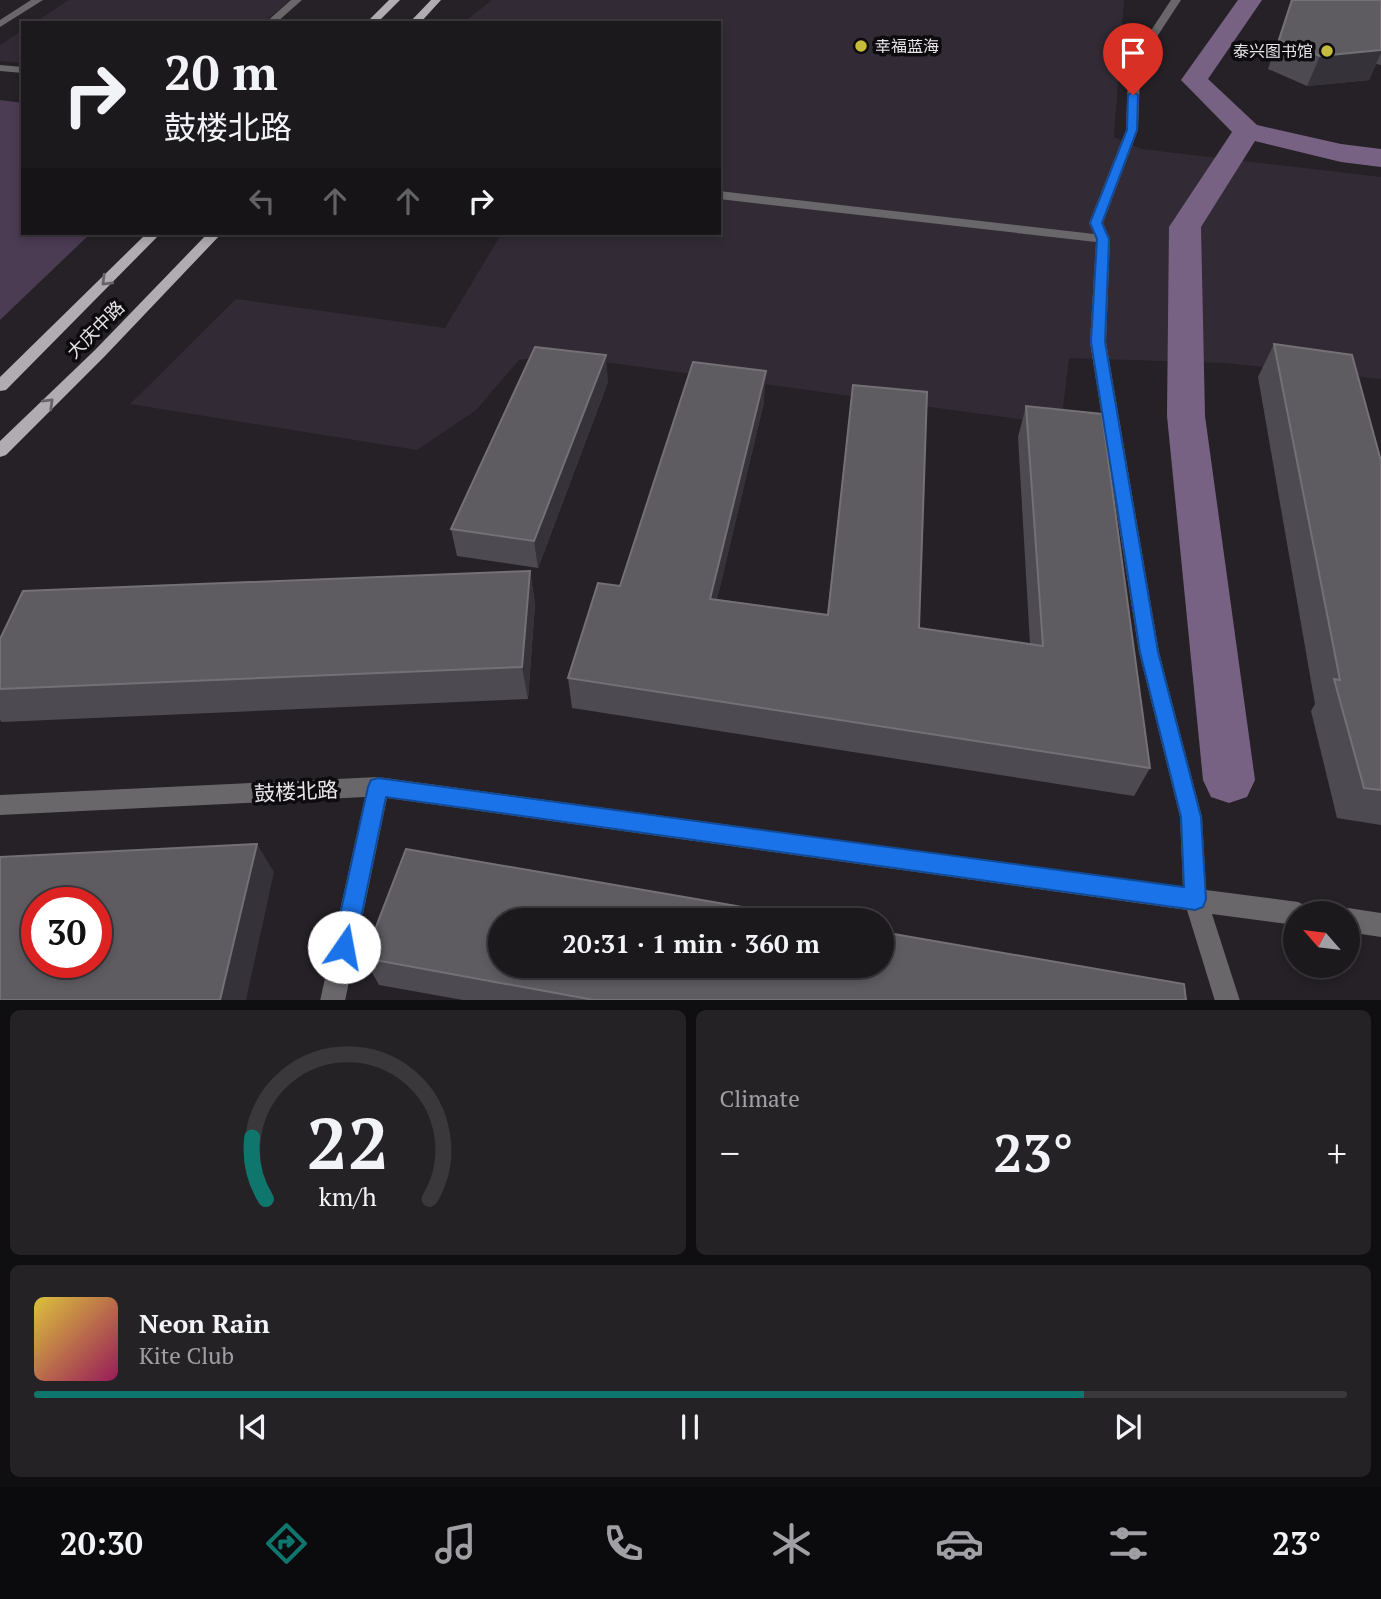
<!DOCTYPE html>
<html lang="en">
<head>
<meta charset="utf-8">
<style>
	:root { --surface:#1c191d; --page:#252226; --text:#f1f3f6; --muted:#a0a0a4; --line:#3a383b; --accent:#0f766e }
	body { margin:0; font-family:"PT Serif","Noto Sans SC",serif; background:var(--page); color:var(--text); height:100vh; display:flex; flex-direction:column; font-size:26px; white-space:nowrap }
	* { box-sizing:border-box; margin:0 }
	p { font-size:23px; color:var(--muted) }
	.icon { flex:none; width:38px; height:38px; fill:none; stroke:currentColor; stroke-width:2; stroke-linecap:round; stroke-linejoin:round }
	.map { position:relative; height:1000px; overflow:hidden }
	.details { display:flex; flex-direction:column; gap:10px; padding:10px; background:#0f0e10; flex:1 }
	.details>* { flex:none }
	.banner { position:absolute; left:21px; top:21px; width:700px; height:214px; border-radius:0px; box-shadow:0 4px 10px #0003,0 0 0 2px var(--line); background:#1c191d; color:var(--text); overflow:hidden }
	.needle { width:46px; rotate:298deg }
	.buttons { position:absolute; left:1283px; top:901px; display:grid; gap:14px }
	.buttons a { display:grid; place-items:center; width:77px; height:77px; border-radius:50%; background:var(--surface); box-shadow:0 4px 10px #0003,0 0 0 2px var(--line); font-size:35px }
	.speed { position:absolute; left:21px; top:887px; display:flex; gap:14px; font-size:35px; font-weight:700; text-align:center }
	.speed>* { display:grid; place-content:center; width:91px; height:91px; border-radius:50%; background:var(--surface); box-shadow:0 4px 10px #0003,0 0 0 2px var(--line); line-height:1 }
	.speed .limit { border:10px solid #d22; background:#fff; color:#111 }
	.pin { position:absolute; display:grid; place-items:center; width:60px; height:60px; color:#fff; margin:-72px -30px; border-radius:50% 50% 50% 0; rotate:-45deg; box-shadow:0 0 7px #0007 }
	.pin .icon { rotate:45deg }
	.me { position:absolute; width:77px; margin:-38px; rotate:12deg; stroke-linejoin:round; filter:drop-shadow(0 0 5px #0008) }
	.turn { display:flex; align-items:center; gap:24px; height:147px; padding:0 28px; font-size:32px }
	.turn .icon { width:91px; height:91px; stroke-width:2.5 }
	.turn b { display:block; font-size:49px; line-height:60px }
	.lanes { display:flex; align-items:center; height:66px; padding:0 28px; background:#0003; justify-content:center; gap:35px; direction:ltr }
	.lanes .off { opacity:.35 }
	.big { font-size:52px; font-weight:700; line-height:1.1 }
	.details .tile { flex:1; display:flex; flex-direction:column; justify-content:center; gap:10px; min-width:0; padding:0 24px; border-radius:10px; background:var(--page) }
	.details .dial { align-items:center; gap:0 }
	.dial svg { height:182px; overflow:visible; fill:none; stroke:var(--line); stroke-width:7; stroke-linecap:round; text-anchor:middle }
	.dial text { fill:var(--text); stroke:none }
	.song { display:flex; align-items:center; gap:21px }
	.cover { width:84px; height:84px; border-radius:10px; background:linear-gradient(135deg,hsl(50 70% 55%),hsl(330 70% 35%)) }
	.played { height:7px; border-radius:4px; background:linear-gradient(90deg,var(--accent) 80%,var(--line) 80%) }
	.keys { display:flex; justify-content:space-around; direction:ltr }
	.heat { display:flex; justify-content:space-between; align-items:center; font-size:38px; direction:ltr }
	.details .tiles { flex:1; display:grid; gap:10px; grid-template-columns:1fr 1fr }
	.tile:last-child { grid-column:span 2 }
	.trip { position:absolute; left:488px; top:908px; width:406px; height:70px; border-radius:35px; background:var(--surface); box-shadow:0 4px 10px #0003,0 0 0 2px var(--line); font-weight:700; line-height:70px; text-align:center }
	.tab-bar { display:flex; height:112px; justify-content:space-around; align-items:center; background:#0b0a0c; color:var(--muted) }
	.tab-bar .icon { width:49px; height:49px }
	.tab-bar .active { color:var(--accent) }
	.tab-bar b { font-size:32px; color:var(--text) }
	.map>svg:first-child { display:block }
</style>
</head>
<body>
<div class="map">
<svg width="1381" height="1001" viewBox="0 0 1381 1001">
	<rect width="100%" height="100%" fill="#252127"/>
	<path fill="#322b36" d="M69,0H290L263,23H34Z
		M492,0H1124L1114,137L1141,149L1381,177V379L1226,363L1069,358L1061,425L554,355L519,360L476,410L417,450L130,404L236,299L445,328L502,233H719V23H463Z
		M23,30V63L0,61V45Z"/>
	<path fill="#4b3b53" d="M0,100L23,103V233H91L0,320Z"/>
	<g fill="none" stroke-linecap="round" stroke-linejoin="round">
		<path fill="#786283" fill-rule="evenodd" d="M1238,0H1262L1208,79L1257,125L1341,144L1381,149V167L1341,162L1255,141L1201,227L1205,416L1255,780L1247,797L1229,803L1211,797L1203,780L1167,416L1169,227L1232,132L1181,80Z"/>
		<path fill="#69676a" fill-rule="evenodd" d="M31,0H43L0,27V20Z
			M291,0H302L276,23H265Z
			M1171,0H1181L1143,58L1140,76L1138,130L1103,223L1110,239L1106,342L1159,652L1202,817L1206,890L1298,902L1306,906L1310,914H1295V925L1212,914L1240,1001H1215L1187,910L387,798L345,1001H320L365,797L0,815V795L378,777L1183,887L1180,817L1139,652L1090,342L1096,242L719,199V191L1094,234L1089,223L1126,130L1128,76L1133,58Z
			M0,65L23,67V73L0,71Z
			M1348,908L1381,913V937L1348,932V914H1339Z"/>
		<path fill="#b0acb2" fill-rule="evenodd" d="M389,0H400L377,23H366Z
			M431,0H441L420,23H409Z
			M147,233H161L6,390L0,391V377Z
			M208,233H222L105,356L6,455L0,457V441L95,350Z"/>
	</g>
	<path fill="#4e4a51" d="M1291,0H1381V65L1376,64L1369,80L1307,86L1268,69Z
		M1274,344L1381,461V825L1337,818L1311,711L1315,704L1258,377Z
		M608,382L538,568L457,556L451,529Z
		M853,385L919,628L1030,644L1018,437L1026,406L1150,768L1134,796L572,708L568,678L620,586L764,402L717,599L827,615Z
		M530,571L535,604L528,699L2,722L0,720V639Z
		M364,958L1186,1000H463L379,985Z"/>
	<path fill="#363239" d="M1381,50V53L1369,80L1307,86L1320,56Z
		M606,355L608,382L538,568L534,541Z
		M766,371L764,402L710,629V599Z
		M530,571L535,604L528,699L522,667Z
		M257,844L274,872L246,1000H220Z"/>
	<path fill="#5e5b61" stroke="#747076" stroke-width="2" fill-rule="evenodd" d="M1292,0H1381V50L1320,56L1279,40Z
		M1274,344L1352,355L1381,461V790L1364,788L1334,679L1340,680Z
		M535,347L606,355L534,541L451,529Z
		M693,362L766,371L710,599L828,615L853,385L927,392L919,628L1043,646L1026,406L1102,414L1150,768L568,678L598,583L620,586Z
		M530,571L522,667L0,689V639L23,591Z
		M257,844L220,1000H0V857ZM37,903H96V962H37Z
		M406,849L818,920H500V966H882V932L1184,984L1186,1000H594L364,958Z"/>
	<defs><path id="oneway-chevron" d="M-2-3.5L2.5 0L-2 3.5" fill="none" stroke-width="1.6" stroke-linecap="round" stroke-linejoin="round" transform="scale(1.75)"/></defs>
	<g stroke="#676468">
		<use href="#oneway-chevron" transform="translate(106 281) rotate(135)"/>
		<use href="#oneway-chevron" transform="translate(49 403) rotate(-44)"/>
	</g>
	<path fill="#1a73e8" stroke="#114b97" stroke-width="2" d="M1133,92L1138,95L1137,130L1102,223L1109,239L1105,342L1158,652L1201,817L1206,899L1203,907L1195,910L386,797L355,947L352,955L344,958L336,955L333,947L368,787L371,780L378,778L1184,887L1181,817L1140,652L1091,342L1097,239L1090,223L1127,130L1128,95Z"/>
	<g fill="#c6bc3c" stroke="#0d0b0e" stroke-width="2.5">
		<circle cx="861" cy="46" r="7"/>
		<circle cx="1327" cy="51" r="7"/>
	</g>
	<g text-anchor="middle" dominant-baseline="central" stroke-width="7" stroke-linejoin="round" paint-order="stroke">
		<g font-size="16" fill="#e8e6ea" stroke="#0d0b0e" text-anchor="start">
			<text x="875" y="46">幸福蓝海</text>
			<text x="1313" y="51" text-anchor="end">泰兴图书馆</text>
		</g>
		<g font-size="18" fill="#e8e6ea" stroke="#0d0b0e">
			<text transform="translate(95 329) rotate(-45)">大庆中路</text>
		</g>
		<g font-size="21" fill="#e8e6ea" stroke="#0d0b0e">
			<text transform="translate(296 791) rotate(-3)">鼓楼北路</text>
		</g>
	</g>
</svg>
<div class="buttons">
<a><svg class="needle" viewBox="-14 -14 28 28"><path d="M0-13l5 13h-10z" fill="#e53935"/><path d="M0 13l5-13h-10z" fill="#a0a0a4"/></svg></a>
</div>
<div class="speed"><div class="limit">30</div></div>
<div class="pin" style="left:1133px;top:95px;background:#d93025"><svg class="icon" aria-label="arrive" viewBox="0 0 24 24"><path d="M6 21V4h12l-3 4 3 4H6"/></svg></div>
<svg class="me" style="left:344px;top:947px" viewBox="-20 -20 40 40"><circle r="19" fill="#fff"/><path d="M0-13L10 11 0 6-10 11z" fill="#1a73e8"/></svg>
<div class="trip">20:31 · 1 min · 360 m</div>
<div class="banner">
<div class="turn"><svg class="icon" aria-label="right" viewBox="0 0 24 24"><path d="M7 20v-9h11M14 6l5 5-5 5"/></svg><div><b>20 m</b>鼓楼北路</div></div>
<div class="lanes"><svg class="icon off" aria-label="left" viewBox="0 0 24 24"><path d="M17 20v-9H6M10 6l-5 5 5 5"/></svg><svg class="icon off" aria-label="ahead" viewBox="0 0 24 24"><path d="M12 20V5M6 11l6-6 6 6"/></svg><svg class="icon off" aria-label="ahead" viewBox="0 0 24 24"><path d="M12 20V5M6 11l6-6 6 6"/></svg><svg class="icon" aria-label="right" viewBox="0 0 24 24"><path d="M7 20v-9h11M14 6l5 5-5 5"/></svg></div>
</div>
</div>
<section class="details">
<div class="tiles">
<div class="tile dial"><svg viewBox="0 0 100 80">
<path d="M14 69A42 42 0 1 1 86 69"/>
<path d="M14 69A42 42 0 0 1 8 42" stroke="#0f766e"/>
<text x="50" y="56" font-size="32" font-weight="700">22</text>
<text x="50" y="72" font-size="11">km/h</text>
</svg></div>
<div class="tile"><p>Climate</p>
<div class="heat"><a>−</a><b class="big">23°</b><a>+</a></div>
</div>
<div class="tile">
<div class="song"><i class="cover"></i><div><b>Neon Rain</b><p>Kite Club</p></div></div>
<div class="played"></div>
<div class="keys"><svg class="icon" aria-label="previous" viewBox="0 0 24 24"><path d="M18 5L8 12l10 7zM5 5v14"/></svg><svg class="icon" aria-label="pause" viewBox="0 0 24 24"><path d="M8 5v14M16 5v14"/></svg><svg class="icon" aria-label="next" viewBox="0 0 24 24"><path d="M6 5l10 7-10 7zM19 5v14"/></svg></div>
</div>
</div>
</section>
<nav class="tab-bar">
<b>20:30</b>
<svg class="icon active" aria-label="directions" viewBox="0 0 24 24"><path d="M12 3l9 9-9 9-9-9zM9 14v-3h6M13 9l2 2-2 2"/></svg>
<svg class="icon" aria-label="music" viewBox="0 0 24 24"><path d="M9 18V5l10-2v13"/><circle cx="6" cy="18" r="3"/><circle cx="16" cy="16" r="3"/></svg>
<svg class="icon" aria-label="phone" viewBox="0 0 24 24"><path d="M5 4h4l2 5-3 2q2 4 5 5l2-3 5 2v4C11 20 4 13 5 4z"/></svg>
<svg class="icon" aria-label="climate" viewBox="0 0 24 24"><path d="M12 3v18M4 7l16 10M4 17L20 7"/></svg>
<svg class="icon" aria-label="car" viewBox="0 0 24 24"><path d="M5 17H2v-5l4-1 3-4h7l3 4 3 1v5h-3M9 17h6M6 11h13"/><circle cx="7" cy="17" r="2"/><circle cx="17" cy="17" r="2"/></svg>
<svg class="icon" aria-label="filters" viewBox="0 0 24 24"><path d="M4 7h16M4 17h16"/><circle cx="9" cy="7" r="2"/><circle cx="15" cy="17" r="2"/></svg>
<b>23°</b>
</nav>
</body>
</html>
